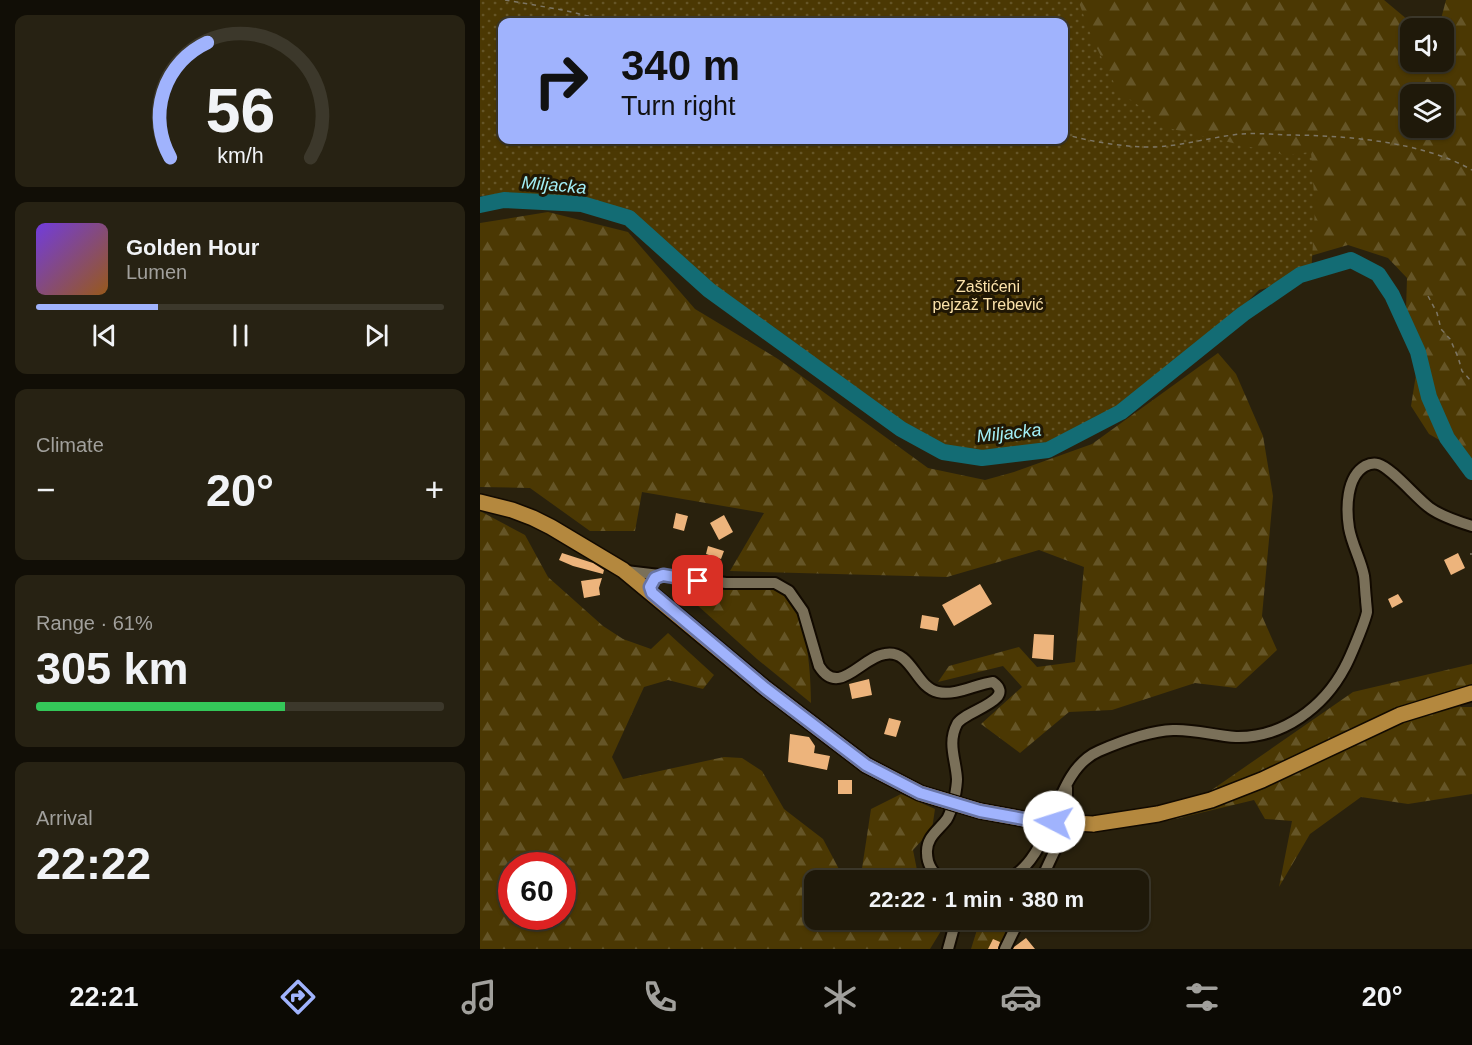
<!DOCTYPE html>
<html lang="en">
<head>
<meta charset="utf-8">
<style>
	:root { --surface:#1f190a; --page:#272213; --text:#f1f3f6; --muted:#a1a09c; --line:#3c382b; --accent:#a0b3fd }
	body { margin:0; font-family:Arial,sans-serif; background:var(--page); color:var(--text); height:100vh; display:flex; flex-direction:column; font-size:22px; white-space:nowrap }
	* { box-sizing:border-box; margin:0 }
	p { font-size:20px; color:var(--muted) }
	.icon { flex:none; width:33px; height:33px; fill:none; stroke:currentColor; stroke-width:2; stroke-linecap:round; stroke-linejoin:round }
	.map { position:relative; flex:1; overflow:hidden }
	.side { display:flex; flex-direction:column; gap:15px; padding:15px; background:#110e06; width:480px }
	.side>* { flex:none }
	.banner { position:absolute; left:18px; top:18px; width:570px; height:126px; border-radius:12px; box-shadow:0 2px 4px #0004,0 0 0 2px var(--line); background:#a0b3fd; color:#111; overflow:hidden }
	.buttons { position:absolute; left:920px; top:18px; display:grid; gap:12px }
	.buttons a { display:grid; place-items:center; width:54px; height:54px; border-radius:12px; background:var(--surface); box-shadow:0 2px 4px #0004,0 0 0 2px var(--line); font-size:30px }
	.speed { position:absolute; left:18px; top:852px; display:flex; gap:12px; font-size:30px; font-weight:700; text-align:center }
	.speed>* { display:grid; place-content:center; width:78px; height:78px; border-radius:50%; background:var(--surface); box-shadow:0 2px 4px #0004,0 0 0 2px var(--line); line-height:1 }
	.speed .limit { border:9px solid #d22; background:#fff; color:#111 }
	.pin { position:absolute; display:grid; place-items:center; width:51px; height:51px; color:#fff; margin:-26px; border-radius:12px; box-shadow:0 3px 9px #0006 }
	.me { position:absolute; width:66px; margin:-33px; rotate:275deg; stroke-linejoin:round; filter:drop-shadow(0 0 4px #0008) }
	.turn { display:flex; align-items:center; gap:21px; height:126px; padding:0 24px; font-size:27px }
	.turn .icon { width:78px; height:78px; stroke-width:2.5 }
	.turn b { display:block; font-size:42px; line-height:51px }
	.big { font-size:45px; font-weight:700; line-height:1.1 }
	.side .card { flex:1; display:flex; flex-direction:column; justify-content:center; gap:9px; min-width:0; padding:0 21px; border-radius:12px; background:var(--page) }
	.side .dial { align-items:center; gap:0 }
	.dial svg { height:156px; overflow:visible; fill:none; stroke:var(--line); stroke-width:7; stroke-linecap:round; text-anchor:middle }
	.dial text { fill:var(--text); stroke:none }
	.song { display:flex; align-items:center; gap:18px }
	.cover { width:72px; height:72px; border-radius:9px; background:linear-gradient(135deg,hsl(260 70% 55%),hsl(30 70% 35%)) }
	.played { height:6px; border-radius:3px; background:linear-gradient(90deg,var(--accent) 30%,var(--line) 30%) }
	.keys { display:flex; justify-content:space-around; direction:ltr }
	.heat { display:flex; justify-content:space-between; align-items:center; font-size:33px; direction:ltr }
	.charge { height:9px; border-radius:4px; background:linear-gradient(90deg,#34c759 61%,var(--line) 0) }
	.trip { position:absolute; left:324px; top:870px; width:345px; height:60px; border-radius:12px; background:var(--surface); box-shadow:0 2px 4px #0004,0 0 0 2px var(--line); font-weight:700; line-height:60px; text-align:center }
	.tab-bar { display:flex; height:96px; justify-content:space-around; align-items:center; background:#0c0a04; color:var(--muted) }
	.tab-bar .icon { width:42px; height:42px }
	.tab-bar .active { color:var(--accent) }
	.tab-bar b { font-size:27px; color:var(--text) }
	main { display:flex; flex:1; min-height:0 }
	.map>svg:first-child { display:block }
</style>
</head>
<body>
<main>
<section class="side">
<div class="card dial"><svg viewBox="0 0 100 80">
<path d="M14 69A42 42 0 1 1 86 69"/>
<path d="M14 69A42 42 0 0 1 33 10" stroke="#a0b3fd"/>
<text x="50" y="56" font-size="32" font-weight="700">56</text>
<text x="50" y="72" font-size="11">km/h</text>
</svg></div>
<div class="card">
<div class="song"><i class="cover"></i><div><b>Golden Hour</b><p>Lumen</p></div></div>
<div class="played"></div>
<div class="keys"><svg class="icon" aria-label="previous" viewBox="0 0 24 24"><path d="M18 5L8 12l10 7zM5 5v14"/></svg><svg class="icon" aria-label="pause" viewBox="0 0 24 24"><path d="M8 5v14M16 5v14"/></svg><svg class="icon" aria-label="next" viewBox="0 0 24 24"><path d="M6 5l10 7-10 7zM19 5v14"/></svg></div>
</div>
<div class="card"><p>Climate</p>
<div class="heat"><a>−</a><b class="big">20°</b><a>+</a></div>
</div>
<div class="card"><p>Range · 61%</p><b class="big">305 km</b><div class="charge"></div></div>
<div class="card"><p>Arrival</p><b class="big">22:22</b></div>
</section>
<div class="map">
<svg width="992" height="949" viewBox="0 0 992 949">
	<defs>
		<pattern id="forest-firs" width="22" height="20" patternUnits="userSpaceOnUse" patternTransform="scale(1.5)"><rect width="22" height="20" fill="#4b3803"/><path d="M5 1l3.5 6h-7zM16 11l3.5 6h-7z" fill="#655527"/></pattern>
		<pattern id="park-dots" width="8" height="8" patternUnits="userSpaceOnUse" patternTransform="scale(1.5)"><rect width="8" height="8" fill="#4b3803"/><path d="M2 2h.1M6 6h.1" fill="none" stroke="#655527" stroke-width="1.8" stroke-linecap="round"/></pattern>
	</defs>
	<rect width="100%" height="100%" fill="#29210d"/>
	<path fill="url(#forest-firs)" fill-rule="evenodd" d="M0,0H904L928,20L961,19L966,0H992V459L949,434L931,406L937,368L926,310L927,278L908,258L868,245L820,259L147,212L98,194L0,195ZM22,22H584V140H22ZM930,28H963V62H930ZM930,94H963V128H930Z
		M68,212L148,232L215,309L298,359L448,468L505,480L534,472L612,444L738,353L756,374L783,436L793,496L782,616L797,650L756,688L715,683L632,710L589,712L540,753L501,724L542,687L523,666L458,682L469,666L539,647L557,667L595,662L604,567L559,550L467,577L250,571L284,513L162,492L155,531H110L50,488L0,487V223Z
		M0,511L45,535L68,577L123,626L143,639L171,649L188,633L234,675L223,689L188,680L164,687L132,757L143,779L244,757L262,758L282,771L304,809L343,839L360,871L381,875L391,809L421,794L455,809L452,829L433,850L439,880H334V920H459L464,926L450,949H0ZM32,866H82V916H32Z
		M297,585C303,593 310,601 315,609C328,630 331,678 331,703L277,659L196,586Z
		M992,664V690L980,707H992V794L928,804L881,797L830,834L799,887L812,821L785,819L774,800L687,821L873,692Z
		M500,920H531L521,949H491Z"/>
	<path fill="url(#park-dots)" fill-rule="evenodd" d="M0,0H598L612,38L638,91L692,129L805,155L831,152L835,209L831,276L779,290L722,348L641,412L590,440L494,462L464,445L418,433L269,317L220,292L201,273L165,230L123,213L24,195L0,196ZM22,22H584V140H22Z"/>
	<g fill="none" stroke-linecap="round" stroke-linejoin="round">
		<path stroke="#136c74" stroke-width="16" d="M0,205L24,200L102,204L149,218L229,290L421,429L463,452L502,458L568,450L641,412L763,314L820,275L871,260L898,274L912,295L938,352L949,397L967,438L992,472"/>
	</g>
	<path fill="#edb47c" d="M196,513L208,516L204,531L193,528Z
		M244,515L253,532L239,540L230,523Z
		M228,546L244,551L241,559L226,554Z
		M82,553L113,563L124,570L123,574L93,566L79,560Z
		M978,553L985,568L971,575L964,560Z
		M122,578L119,588L120,595L104,598L101,581Z
		M500,584L512,604L474,626L462,605Z
		M918,594L923,602L912,608L908,599Z
		M442,615L459,618L457,631L440,628Z
		M554,634L574,635L573,660L552,658Z
		M389,679L392,695L372,699L369,684Z
		M409,718L421,721L416,737L404,734Z
		M310,734L329,737L335,746L334,753L350,756L347,770L308,762Z
		M358,780H372V794H358Z
		M546,938L555,949H533L534,947Z
		M513,939L520,942L518,949H508Z"/>
	<g fill="none" stroke-linecap="round" stroke-linejoin="round">
		<defs>
			<path id="minor" d="M146,571L246,583H295L309,591L323,611L339,666C359,698 381,657 405,654C432,649 435,687 458,692C476,696 496,684 513,682C538,700 484,711 477,724C467,743 476,760 477,779C477,786 475,795 474,801C472,807 470,814 467,819C459,830 446,837 447,853C447,865 453,872 461,880
				M526,880C576,858 570,772 619,751C642,741 668,731 693,730C715,729 735,736 756,737C803,738 844,707 865,667C870,658 885,622 887,612C887,608 886,603 886,599C885,591 885,583 884,576C881,560 872,545 869,528C866,509 866,477 885,466C889,464 894,463 898,464C912,468 937,499 950,508C961,516 979,522 992,526
				M561,880L583,833L587,808V788
				M468,949L476,920
				M525,949L539,920"/>
			<path id="primary" d="M0,502L32,510L53,518L71,527L143,570L285,688L386,765
				M613,824L678,814L731,800L782,780L920,715L992,693"/>
		</defs>
		<use href="#minor" stroke="#120a00" stroke-width="14"/>
		<use href="#primary" stroke="#120a00" stroke-width="18"/>
		<path stroke="#7d7665" stroke-width="1.5" stroke-dasharray="4.5 4.5" stroke-linecap="butt" d="M25,0L83,10L133,22
			M584,134C611,142 658,150 687,146C712,143 735,137 760,134C774,133 790,134 805,135C863,135 941,141 992,170
			M948,296L957,313L961,329L970,339L978,357L982,371L992,382
			M990,554H992"/>
		<use href="#minor" stroke="#7a7059" stroke-width="10"/>
		<use href="#primary" stroke="#b4883e" stroke-width="15"/>
		<defs>
			<path id="primary-bridge" d="M386,765L440,793L500,811L555,821L613,824"/>
		</defs>
		<use href="#primary-bridge" stroke="#120a00" stroke-width="18" stroke-linecap="butt"/>
		<use href="#primary-bridge" stroke="#b4883e" stroke-width="15"/>
	</g>
	<g fill="none" stroke-linecap="round" stroke-linejoin="round">
		<defs>
			<path id="route" d="M218,581L183,575L175,578L170,587L172,593L285,688L386,765L440,793L500,811L555,821L574,822"/>
		</defs>
		<use href="#route" stroke="#6874a4" stroke-width="15"/>
		<use href="#route" stroke="#a0b3fd" stroke-width="10"/>
	</g>
	<g text-anchor="middle" dominant-baseline="central" stroke-width="6" stroke-linejoin="round" paint-order="stroke">
		<g font-size="16" fill="#fbe2aa" stroke="#201704">
			<text x="508" y="286">Zaštićeni<tspan x="508" dy="18">pejzaž Trebević</tspan></text>
		</g>
		<g font-size="18" font-style="italic" fill="#a2eff7" stroke="#201704">
			<text transform="translate(74 185) rotate(5)">Miljacka</text>
			<text transform="translate(529 433) rotate(-6)">Miljacka</text>
		</g>
	</g>
</svg>
<div class="buttons">
<a><svg class="icon" aria-label="sound" viewBox="0 0 24 24"><path d="M4 9h4l5-4v14l-5-4H4zM17 9q2 3 0 6"/></svg></a>
<a><svg class="icon" aria-label="layers" viewBox="0 0 24 24"><path d="M12 4l9 5-9 5-9-5zM3 14l9 5 9-5"/></svg></a>
</div>
<div class="speed"><div class="limit">60</div></div>
<div class="pin" style="left:218px;top:581px;background:#d93025"><svg class="icon" aria-label="arrive" viewBox="0 0 24 24"><path d="M6 21V4h12l-3 4 3 4H6"/></svg></div>
<svg class="me" style="left:574px;top:822px" viewBox="-20 -20 40 40"><circle r="19" fill="#fff"/><path d="M0-13L10 11 0 6-10 11z" fill="#a0b3fd"/></svg>
<div class="trip">22:22 · 1 min · 380 m</div>
<div class="banner">
<div class="turn"><svg class="icon" aria-label="right" viewBox="0 0 24 24"><path d="M7 20v-9h11M14 6l5 5-5 5"/></svg><div><b>340 m</b>Turn right</div></div>
</div>
</div>
</main>
<nav class="tab-bar">
<b>22:21</b>
<svg class="icon active" aria-label="directions" viewBox="0 0 24 24"><path d="M12 3l9 9-9 9-9-9zM9 14v-3h6M13 9l2 2-2 2"/></svg>
<svg class="icon" aria-label="music" viewBox="0 0 24 24"><path d="M9 18V5l10-2v13"/><circle cx="6" cy="18" r="3"/><circle cx="16" cy="16" r="3"/></svg>
<svg class="icon" aria-label="phone" viewBox="0 0 24 24"><path d="M5 4h4l2 5-3 2q2 4 5 5l2-3 5 2v4C11 20 4 13 5 4z"/></svg>
<svg class="icon" aria-label="climate" viewBox="0 0 24 24"><path d="M12 3v18M4 7l16 10M4 17L20 7"/></svg>
<svg class="icon" aria-label="car" viewBox="0 0 24 24"><path d="M5 17H2v-5l4-1 3-4h7l3 4 3 1v5h-3M9 17h6M6 11h13"/><circle cx="7" cy="17" r="2"/><circle cx="17" cy="17" r="2"/></svg>
<svg class="icon" aria-label="filters" viewBox="0 0 24 24"><path d="M4 7h16M4 17h16"/><circle cx="9" cy="7" r="2"/><circle cx="15" cy="17" r="2"/></svg>
<b>20°</b>
</nav>
</body>
</html>
